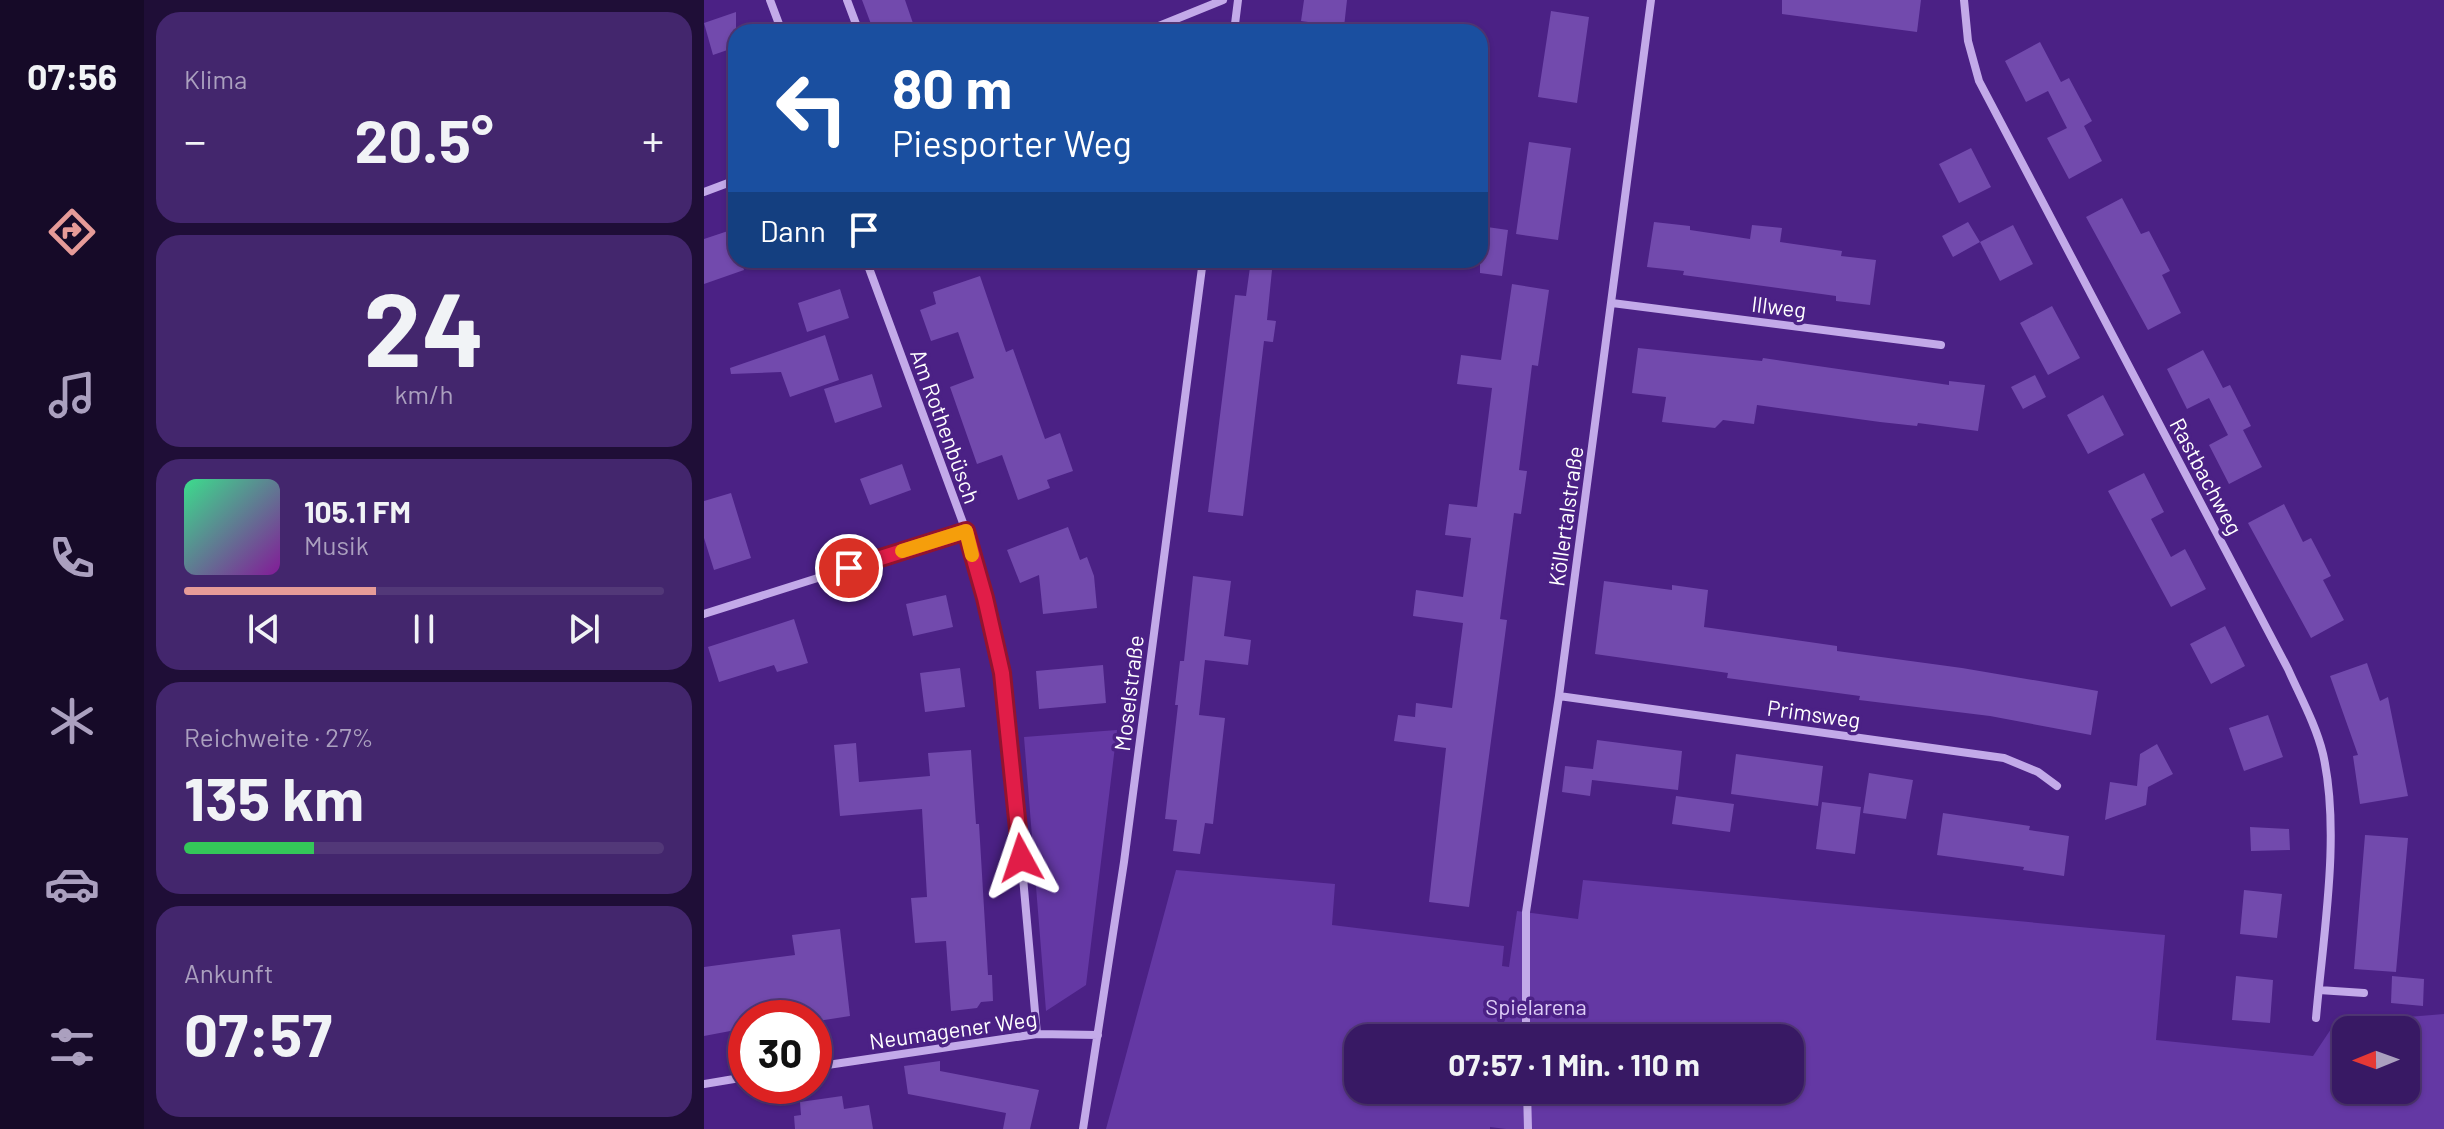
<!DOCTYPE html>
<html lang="de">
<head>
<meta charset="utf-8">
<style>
	:root { --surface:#381964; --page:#43266d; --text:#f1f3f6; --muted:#aba0bf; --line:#523878; --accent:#e69b98 }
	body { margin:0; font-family:Barlow,sans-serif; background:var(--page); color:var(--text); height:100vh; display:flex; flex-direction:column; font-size:30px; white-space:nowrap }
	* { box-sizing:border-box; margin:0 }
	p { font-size:26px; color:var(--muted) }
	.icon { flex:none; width:44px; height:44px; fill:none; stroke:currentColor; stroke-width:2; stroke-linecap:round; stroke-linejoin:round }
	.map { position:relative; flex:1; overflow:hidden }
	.sheet { display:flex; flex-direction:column; gap:12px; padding:12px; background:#1f0e37; width:560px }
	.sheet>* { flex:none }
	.banner { position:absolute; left:24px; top:24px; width:760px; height:244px; border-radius:24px; box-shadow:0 2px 6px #0004,0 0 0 2px var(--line); background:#1a4fa0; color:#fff; overflow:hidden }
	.needle { width:52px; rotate:269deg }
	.buttons { position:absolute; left:1628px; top:1016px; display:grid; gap:16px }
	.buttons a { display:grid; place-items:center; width:88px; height:88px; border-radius:16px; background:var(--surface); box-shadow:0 2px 6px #0004,0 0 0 2px var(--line); font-size:40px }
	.speed { position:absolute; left:24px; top:1000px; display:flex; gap:16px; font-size:40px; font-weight:700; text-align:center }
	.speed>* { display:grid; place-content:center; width:104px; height:104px; border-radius:50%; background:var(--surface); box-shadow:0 2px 6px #0004,0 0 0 2px var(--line); line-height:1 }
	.speed .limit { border:12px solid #d22; background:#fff; color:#111 }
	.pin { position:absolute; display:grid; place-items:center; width:68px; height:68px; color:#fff; margin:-34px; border:4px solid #fff; border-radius:50%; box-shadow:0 2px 8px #0007 }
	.me { position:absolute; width:88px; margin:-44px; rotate:355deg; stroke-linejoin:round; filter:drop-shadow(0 0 6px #0008) }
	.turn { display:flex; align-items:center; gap:28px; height:168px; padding:0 32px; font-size:36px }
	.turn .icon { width:104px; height:104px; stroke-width:2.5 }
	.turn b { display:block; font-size:56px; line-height:68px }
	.then { display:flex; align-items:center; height:76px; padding:0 32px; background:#0003; gap:16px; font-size:30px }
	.big { font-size:60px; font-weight:700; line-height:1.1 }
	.sheet .card { flex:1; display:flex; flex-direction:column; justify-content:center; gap:12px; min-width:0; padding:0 28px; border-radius:24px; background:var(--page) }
	.sheet .dial { align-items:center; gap:0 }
	.dial b { font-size:104px; line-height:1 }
	.song { display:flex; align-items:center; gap:24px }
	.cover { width:96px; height:96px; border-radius:12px; background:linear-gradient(135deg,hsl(150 70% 55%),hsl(290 70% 35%)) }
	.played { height:8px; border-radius:4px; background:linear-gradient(90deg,var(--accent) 40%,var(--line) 40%) }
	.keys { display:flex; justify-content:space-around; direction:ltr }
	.heat { display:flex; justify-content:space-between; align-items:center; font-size:44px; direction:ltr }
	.charge { height:12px; border-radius:6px; background:linear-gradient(90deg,#34c759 27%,var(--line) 0) }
	.trip { position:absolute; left:640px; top:1024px; width:460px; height:80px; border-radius:24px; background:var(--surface); box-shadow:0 2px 6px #0004,0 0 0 2px var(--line); font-weight:700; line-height:80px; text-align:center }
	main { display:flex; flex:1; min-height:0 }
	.tab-bar { display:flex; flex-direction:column; width:144px; justify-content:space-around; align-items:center; background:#160a28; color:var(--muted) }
	.tab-bar .icon { width:56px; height:56px }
	.tab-bar .selected { color:var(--accent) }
	.tab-bar b { font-size:36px; color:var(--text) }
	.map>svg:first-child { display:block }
</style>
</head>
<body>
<main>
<nav class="tab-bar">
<b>07:56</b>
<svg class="icon selected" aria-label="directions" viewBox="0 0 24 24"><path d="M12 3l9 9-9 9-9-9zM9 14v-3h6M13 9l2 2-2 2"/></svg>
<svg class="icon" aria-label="music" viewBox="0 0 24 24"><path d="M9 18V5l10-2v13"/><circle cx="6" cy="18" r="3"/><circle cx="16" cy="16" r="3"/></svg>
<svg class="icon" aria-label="phone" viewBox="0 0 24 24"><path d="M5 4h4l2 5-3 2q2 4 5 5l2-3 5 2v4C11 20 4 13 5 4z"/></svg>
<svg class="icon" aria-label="climate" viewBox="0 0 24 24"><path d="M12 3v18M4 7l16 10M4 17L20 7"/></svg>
<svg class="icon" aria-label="car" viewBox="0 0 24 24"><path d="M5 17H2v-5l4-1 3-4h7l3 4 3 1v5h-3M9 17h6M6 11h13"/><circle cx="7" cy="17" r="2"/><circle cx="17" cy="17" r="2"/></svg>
<svg class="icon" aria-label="filters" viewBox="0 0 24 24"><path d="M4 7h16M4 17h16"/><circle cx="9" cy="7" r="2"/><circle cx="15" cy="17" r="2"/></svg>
</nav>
<section class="sheet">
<div class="card"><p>Klima</p>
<div class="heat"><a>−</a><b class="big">20.5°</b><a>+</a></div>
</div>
<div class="card dial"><b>24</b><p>km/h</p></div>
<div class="card">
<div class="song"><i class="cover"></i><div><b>105.1 FM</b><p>Musik</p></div></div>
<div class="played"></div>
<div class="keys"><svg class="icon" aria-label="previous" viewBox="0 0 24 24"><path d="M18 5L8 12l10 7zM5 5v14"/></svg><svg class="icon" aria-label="pause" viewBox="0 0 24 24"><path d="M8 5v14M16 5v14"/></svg><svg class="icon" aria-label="next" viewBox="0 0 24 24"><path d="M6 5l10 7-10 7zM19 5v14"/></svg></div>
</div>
<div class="card"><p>Reichweite · 27%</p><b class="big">135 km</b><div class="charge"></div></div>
<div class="card"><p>Ankunft</p><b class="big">07:57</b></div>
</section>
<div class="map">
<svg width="1740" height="1129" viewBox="0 0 1740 1129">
	<rect width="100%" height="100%" fill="#4b2185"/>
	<path fill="#6438a4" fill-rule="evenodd" d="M413,730L382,985L342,1011L320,737Z
		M472,870L631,884L628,925L800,946L798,966L805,967L813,911L874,919L879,880L1461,935L1452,1040L1609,1056L1631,1023L1740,1014V1129H802L786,1127V1129H402ZM1642,1030H1702V1090H1642ZM654,1038H1086V1090H654Z"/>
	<path fill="#724aad" d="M158,0H201L212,32H170Z
		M600,0H643L640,27L597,21Z
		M1078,0H1217L1213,32L1078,14Z
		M847,11L885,17L873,103L834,97Z
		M32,12V47L9,55L0,23Z
		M1336,42L1357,82L1365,78L1388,121L1380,126L1398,161L1365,179L1343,138L1363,128L1344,91L1322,102L1301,61Z
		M825,142L867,148L854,240L812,234Z
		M1267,148L1287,187L1255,203L1235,164Z
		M1418,198L1437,234L1445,231L1466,271L1458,275L1477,313L1444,330L1382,217Z
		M950,222L986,226V230L1046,239L1048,225L1078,228L1076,242L1138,251L1137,256L1172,260L1166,305L1132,301V296L979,275L980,271L943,267Z
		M1264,222L1276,242L1249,257L1238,236Z
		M1309,225L1329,264L1296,281L1276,242Z
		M776,226L804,230L798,276L776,273Z
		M27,230L32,246V260H37L40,270L0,284V239Z
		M547,260H569L563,320L572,321L569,342L560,341L539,516L504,512L531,295L542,296Z
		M276,276L302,352L309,349L341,439L356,433L369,471L343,480L346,488L314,500L298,455L273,464L246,387L270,378L254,332L227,341L216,310L232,304L229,292Z
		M808,284L845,290L834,366L828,365L815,470L823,471L817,514L810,513L796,619L803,620L765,907L725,902L742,748L690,741L694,715L711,717L712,703L748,708L759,623L709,616L712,590L759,597L767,538L741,535L745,504L773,507L788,388L753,384L757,355L797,360Z
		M136,289L145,318L103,332L94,303Z
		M1348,306L1376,358L1344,375L1316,323Z
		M121,335L135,380L86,397L77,372L27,374L26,368Z
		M934,348L1058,361L1059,358L1245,385V381L1281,385L1274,431L1214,423L1213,426L1176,422L1053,405L1050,424L1019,420L1011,428L958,422L962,397L928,393Z
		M1499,350L1519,388L1526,385L1547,426L1539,430L1558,467L1525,484L1505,445L1524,435L1505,398L1483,409L1463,369Z
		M168,374L178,407L131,423L120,389Z
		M1331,375L1342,397L1319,409L1307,387Z
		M1399,395L1420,435L1384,454L1363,415Z
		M198,464L207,490L166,505L156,479Z
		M1440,473L1460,512L1447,519L1467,557L1481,549L1502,589L1467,607L1404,491Z
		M27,493L47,558L10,570L0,538V501Z
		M1580,504L1599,542L1607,538L1627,576L1619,580L1640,620L1607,638L1544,523Z
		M364,527L376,560L383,557L390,576L393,608L339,614L335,575L316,583L303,550Z
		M489,576L527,581L520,636L547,640L544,665L501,660L495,715L521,718L509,824L501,823L496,854L469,851L473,820L461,819L474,705H471L476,661H480Z
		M900,581L968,590V585L1004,590L1000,627L1133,646V651L1258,668L1394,691L1387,735L1286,716L1155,700L1156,696L1023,678L1024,673L891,654Z
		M242,595L249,627L209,636L202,604Z
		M90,619L104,663L73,672L70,665L15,682L4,647Z
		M1521,626L1541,666L1507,684L1486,644Z
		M1663,663L1676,701L1684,697L1704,796L1656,804L1649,756L1654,755L1626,676Z
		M399,665L402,703L335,709L332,671Z
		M256,668L261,707L221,712L216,673Z
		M1564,715L1579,757L1540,771L1525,728Z
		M893,740L978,751L974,790L888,780L886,796L858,792L861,766L889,769Z
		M152,743L155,782L226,776L224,753L267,750L272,824H275L284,975H288L289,1001L277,1002L273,1008L247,1011L242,941L211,943L207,898L223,897L218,809L136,816L130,745Z
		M1453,744L1469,774L1444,787L1442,805L1401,820L1406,782L1433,786L1436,754Z
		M1032,754L1119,766L1114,806L1027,794Z
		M1165,773L1209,780L1202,819L1159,813Z
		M972,796L1030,804L1026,832L968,824Z
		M1118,802L1157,807L1151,854L1112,849Z
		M1239,813L1326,826L1325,830L1365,836L1360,876L1319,870L1320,867L1233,855Z
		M1546,827L1585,829L1586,850L1547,851Z
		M1661,835L1704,838L1692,972L1650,969Z
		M1540,890L1578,894L1573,938L1536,934Z
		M136,929L146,1016L114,1021V1018H42V1028L0,1036V967L91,955L88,935Z
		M1532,976L1569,980L1566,1023L1528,1020Z
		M1688,976L1720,979L1719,1006L1687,1003Z
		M236,1061V1071L335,1090L326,1129H299L302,1113L204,1094L200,1066Z
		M138,1096L140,1109L165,1105L169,1129H91L90,1116L97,1115L96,1102Z"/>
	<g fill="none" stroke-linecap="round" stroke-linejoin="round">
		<path stroke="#c3aae9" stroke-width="8" d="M66,0L78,32
			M143,0L155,32
			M1260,0L1264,41L1275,81L1584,669C1596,696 1612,725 1619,754C1637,834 1619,936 1612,1018
			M440,32L519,0
			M530,32L534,0
			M0,192L32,180
			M162,260L262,531L298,673L306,732L333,1034
			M908,303L1237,345
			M0,614L262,531
			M855,696L1300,758L1334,772L1353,786
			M1615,990L1660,993
			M822,1038V912L855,696L947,0
			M110,1067L333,1034L394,1035
			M0,1084L42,1077
			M823,1090L824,1129
			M379,1129L420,862L499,260"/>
	</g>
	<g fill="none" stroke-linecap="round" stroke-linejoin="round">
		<defs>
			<path id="route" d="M145,568L262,531L281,598L298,673L317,858"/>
		</defs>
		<use href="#route" stroke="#92132f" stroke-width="20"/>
		<use href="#route" stroke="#e11d48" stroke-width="14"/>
		<path stroke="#f59e0b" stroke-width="14" d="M198,551L262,531L268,555"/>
	</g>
	<g text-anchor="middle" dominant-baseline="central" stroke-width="7" stroke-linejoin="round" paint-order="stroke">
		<g font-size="22" fill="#fff" stroke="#4b2185">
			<text transform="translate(1075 306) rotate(7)">Illweg</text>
			<text transform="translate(242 426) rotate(70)">Am Rothenbüsch</text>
			<text transform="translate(1503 476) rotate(62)">Rastbachweg</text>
			<text transform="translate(861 516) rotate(-82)">Köllertalstraße</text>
			<text transform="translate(424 693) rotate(-83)">Moselstraße</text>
			<text transform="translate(1110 713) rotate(8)">Primsweg</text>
			<text transform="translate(249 1029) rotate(-8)">Neumagener Weg</text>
		</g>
		<g font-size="22" fill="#decef7" stroke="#4b2185">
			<text x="832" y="1006">Spielarena</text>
		</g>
	</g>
</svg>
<div class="buttons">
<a><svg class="needle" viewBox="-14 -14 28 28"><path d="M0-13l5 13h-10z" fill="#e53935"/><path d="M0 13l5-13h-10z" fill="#aba0bf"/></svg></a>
</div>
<div class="speed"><div class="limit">30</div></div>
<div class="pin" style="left:145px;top:568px;background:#d93025"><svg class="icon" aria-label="arrive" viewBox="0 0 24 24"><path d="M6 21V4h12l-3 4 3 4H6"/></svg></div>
<svg class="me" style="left:317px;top:858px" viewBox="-20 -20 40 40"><path d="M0-17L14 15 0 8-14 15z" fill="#e11d48" stroke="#fff" stroke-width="4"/></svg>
<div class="trip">07:57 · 1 Min. · 110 m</div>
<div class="banner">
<div class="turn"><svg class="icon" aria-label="left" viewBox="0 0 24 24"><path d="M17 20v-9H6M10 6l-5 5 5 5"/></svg><div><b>80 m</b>Piesporter Weg</div></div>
<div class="then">Dann<svg class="icon" aria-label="arrive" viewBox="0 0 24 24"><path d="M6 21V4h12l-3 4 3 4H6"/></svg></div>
</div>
</div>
</main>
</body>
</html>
